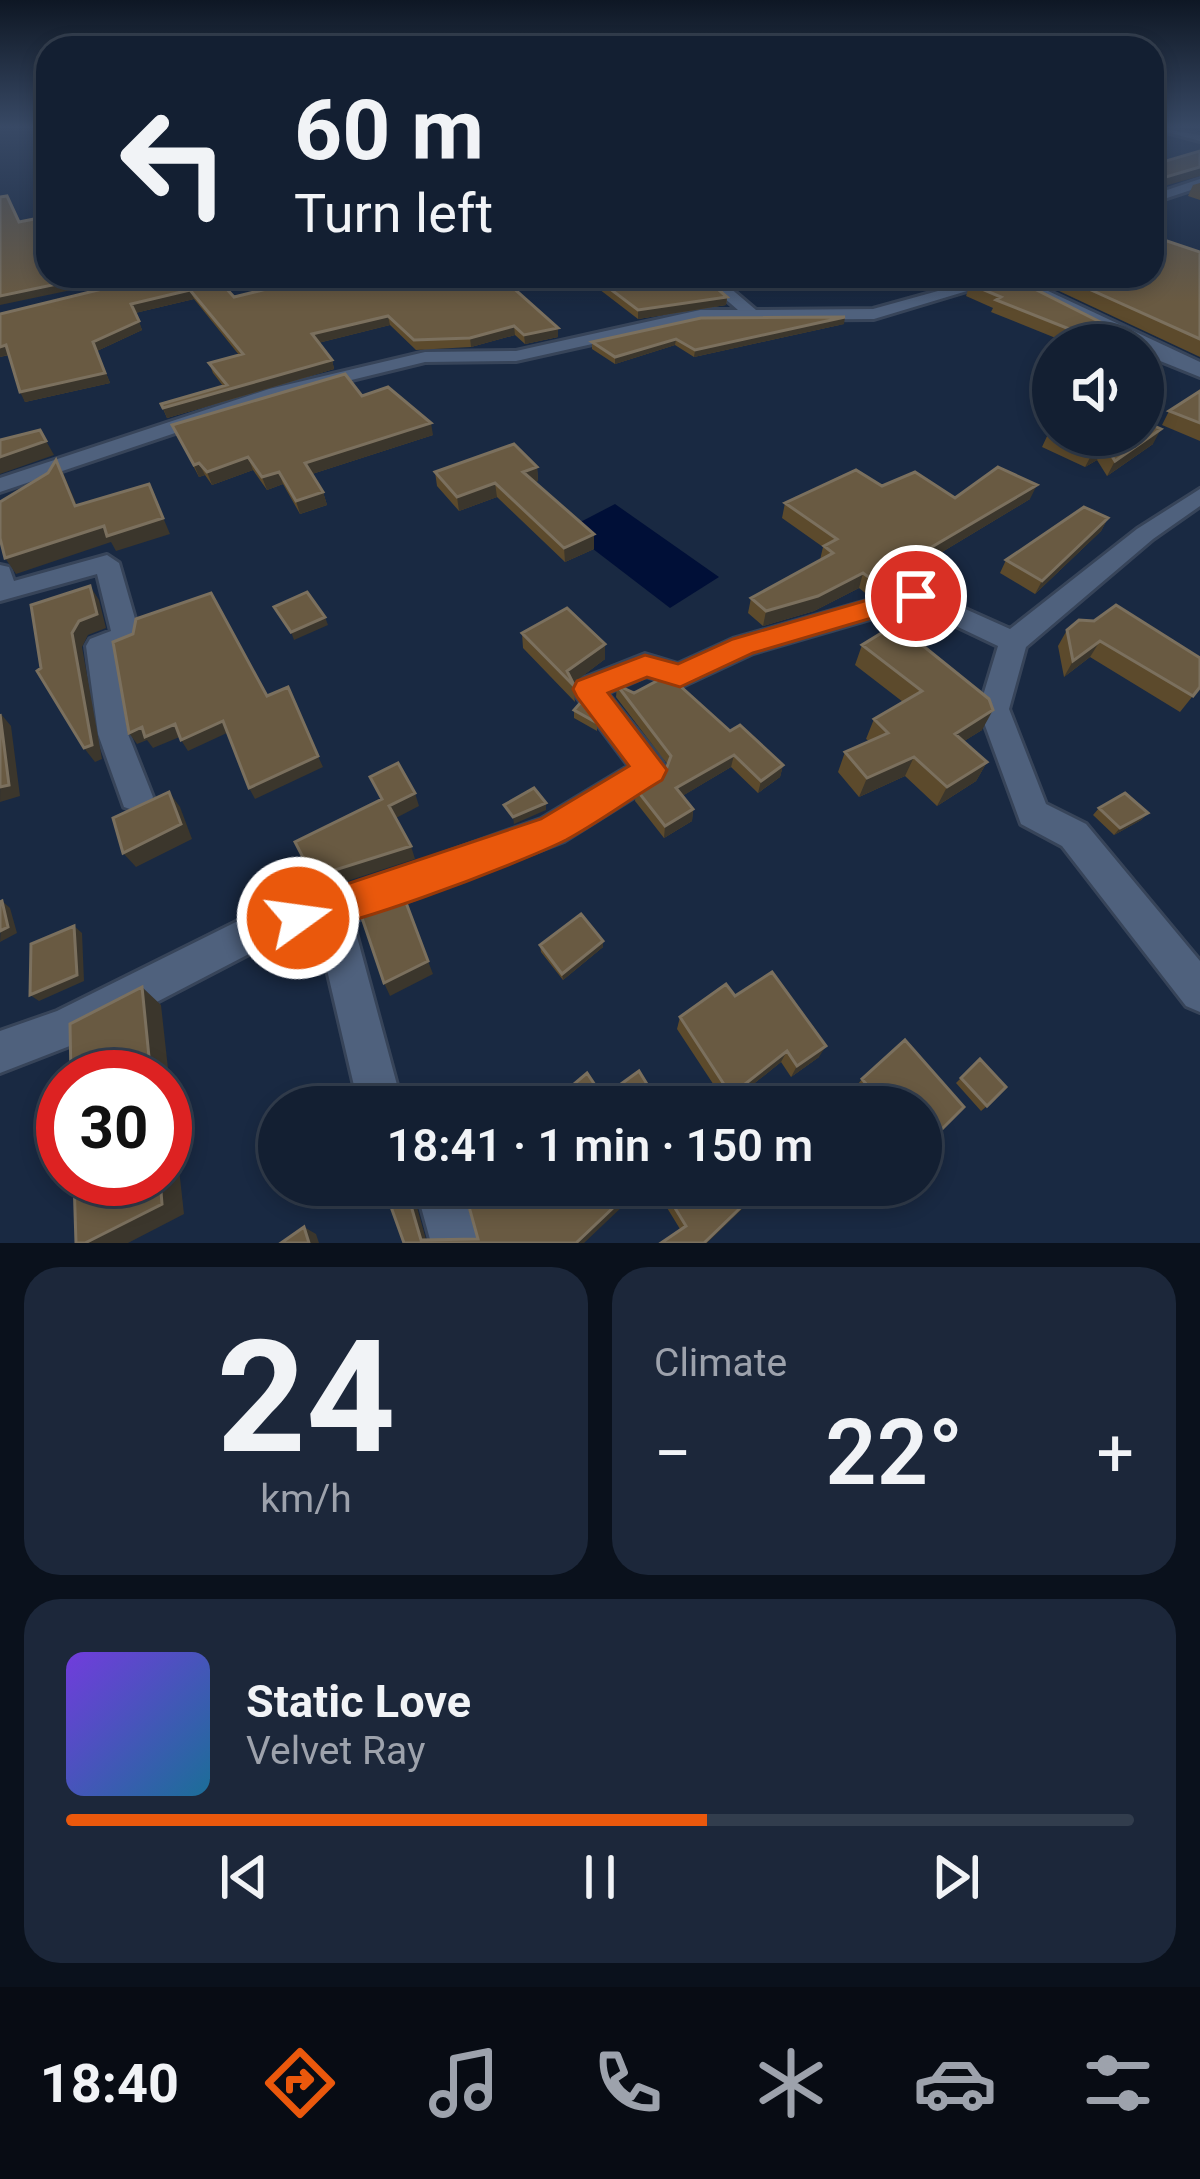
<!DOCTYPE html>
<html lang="en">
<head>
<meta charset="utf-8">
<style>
	:root { --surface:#131f32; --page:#1c273a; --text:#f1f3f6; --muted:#9da2ac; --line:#323d4d; --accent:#ea580c }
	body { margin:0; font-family:Roboto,sans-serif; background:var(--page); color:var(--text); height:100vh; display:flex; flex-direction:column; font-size:45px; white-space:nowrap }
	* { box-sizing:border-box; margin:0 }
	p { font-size:39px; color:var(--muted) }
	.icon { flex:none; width:66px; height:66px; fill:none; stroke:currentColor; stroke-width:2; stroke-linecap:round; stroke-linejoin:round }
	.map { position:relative; height:1243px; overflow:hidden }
	.panel { display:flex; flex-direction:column; gap:24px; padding:24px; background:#0a111c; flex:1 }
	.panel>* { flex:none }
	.top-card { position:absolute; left:36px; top:36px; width:1128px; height:252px; border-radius:36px; box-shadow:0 6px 18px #0003,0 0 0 3px var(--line); background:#131f32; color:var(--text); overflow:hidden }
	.fabs { position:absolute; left:1032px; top:324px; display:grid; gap:24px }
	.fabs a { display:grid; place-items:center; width:132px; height:132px; border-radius:50%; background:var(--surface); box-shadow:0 6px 18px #0003,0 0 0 3px var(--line); font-size:60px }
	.speed { position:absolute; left:36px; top:1050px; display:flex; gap:24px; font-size:60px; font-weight:700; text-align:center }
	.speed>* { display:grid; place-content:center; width:156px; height:156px; border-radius:50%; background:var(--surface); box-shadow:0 6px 18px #0003,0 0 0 3px var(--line); line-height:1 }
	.speed .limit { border:18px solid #d22; background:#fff; color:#111 }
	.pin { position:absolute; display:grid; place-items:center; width:102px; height:102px; color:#fff; margin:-51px; border:6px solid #fff; border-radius:50%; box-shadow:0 3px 12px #0007 }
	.me { position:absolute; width:132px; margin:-66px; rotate:76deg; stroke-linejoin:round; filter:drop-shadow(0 0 9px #0008) }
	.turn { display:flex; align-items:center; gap:42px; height:252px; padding:0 60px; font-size:54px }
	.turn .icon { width:156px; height:156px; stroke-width:2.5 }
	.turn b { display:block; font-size:84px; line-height:102px }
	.big { font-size:90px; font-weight:600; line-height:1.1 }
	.panel .tile { flex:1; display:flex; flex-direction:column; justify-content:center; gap:18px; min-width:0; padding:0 42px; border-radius:36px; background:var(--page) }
	.panel .dial { align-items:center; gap:0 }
	.dial b { font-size:156px; line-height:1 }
	.song { display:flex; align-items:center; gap:36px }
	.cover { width:144px; height:144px; border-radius:18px; background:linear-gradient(135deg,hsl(260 70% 55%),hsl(200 70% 35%)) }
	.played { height:12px; border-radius:6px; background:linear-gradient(90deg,var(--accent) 60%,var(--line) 60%) }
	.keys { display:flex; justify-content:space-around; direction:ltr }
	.heat { display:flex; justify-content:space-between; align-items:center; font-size:66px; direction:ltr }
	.panel .tiles { flex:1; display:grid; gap:24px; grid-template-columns:1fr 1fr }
	.tile:last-child { grid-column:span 2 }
	.trip { position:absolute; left:258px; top:1086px; width:684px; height:120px; border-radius:60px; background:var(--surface); box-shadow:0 6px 18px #0003,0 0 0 3px var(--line); font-weight:600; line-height:120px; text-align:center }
	.tab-bar { display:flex; height:192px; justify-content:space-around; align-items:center; background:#080c14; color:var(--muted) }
	.tab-bar .icon { width:84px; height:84px }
	.tab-bar .selected { color:var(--accent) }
	.tab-bar b { font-size:54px; color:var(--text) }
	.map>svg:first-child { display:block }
</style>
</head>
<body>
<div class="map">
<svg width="1200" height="1243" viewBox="0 0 1200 1243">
	<rect width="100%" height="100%" fill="#192942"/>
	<path fill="#000f37" d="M615,504L719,577L670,608L567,529Z"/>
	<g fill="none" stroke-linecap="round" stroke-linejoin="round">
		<defs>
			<path id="minor" d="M1158,128L1200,135V141L1159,130Z
				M1200,179V187L1152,203V195Z
				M699,276H716L756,310L873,309L992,276L1010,278L874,319L700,320L516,361L425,362L282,397L0,492V478L269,389L425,352L516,351L700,310H738Z
				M1200,489V506L1153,539L1026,647L1009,709L1046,804L1086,824L1200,961V1012L1186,1006L1062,846L1021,824L979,709L998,646L914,606L753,653L680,687L646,676L607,693L661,760L666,770L661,780L564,841L353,922L403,1107H359L318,931L270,943L80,1042L0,1073V1031L57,1011L264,908L347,888L541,819L629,766L577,697L572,689L577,681L645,654L678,664L733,639L916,587L1010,629L1137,529Z
				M107,555L119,563L140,636L136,643L115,651L128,734L153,797L148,807L136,811L124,807L98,734L86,646L90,639L111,631L97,574L0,601V565L9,567L14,581Z
				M415,1185H461L479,1243H431Z"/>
			<path id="tertiary" d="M992,276H1016L1200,362V377L1143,354V345H1124Z"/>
		</defs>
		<use href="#minor" stroke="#374459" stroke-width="6"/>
		<use href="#tertiary" stroke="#374459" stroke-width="6"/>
		<use href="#minor" fill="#4f617d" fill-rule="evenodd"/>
		<use href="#tertiary" fill="#4f617d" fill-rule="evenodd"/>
	</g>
	<path fill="#5c4a2c" d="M1200,151L1161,187L1152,184V165Z
		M1200,183V200L1188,196L1193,185Z
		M1200,252V357L1027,276H1152Z
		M155,276L234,297L290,284L283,276H500L558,328V337L525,344L515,335L471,347L416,350L390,325L318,343L332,360L334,369L167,418L161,404L223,386L213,373L209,363L239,355L194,299L135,313L142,330L97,351L110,383L25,402L9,355L0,357V314Z
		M582,276H677L727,297L726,305L638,319Z
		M970,284L1102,338L1089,345H1073L991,312L993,308L966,296Z
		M844,324L694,357L675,345L615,364L592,349V342Z
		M1200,391V441L1162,425L1169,411Z
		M362,396L433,435L312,474L323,492L327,505L300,514L283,484L267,490L253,470L212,485L205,475L199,477L172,425Z
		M1049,432L1153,444L1107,476L1097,460L1085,467L1042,447Z
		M537,467L538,481L534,482L594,549L565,562L497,497L459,511L437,486L435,472Z
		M882,486L955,498L1030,499L869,596L859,588L814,611L763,626L748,613L751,598L820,560L823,547L782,518L785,503Z
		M1108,518L1101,531L1035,594L1000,573L1006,560Z
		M1079,620L1200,687L1180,712L1090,657L1064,677L1058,646L1067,630Z
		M522,633L605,659L573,683L575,702L523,648Z
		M862,645L982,730L964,741L987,762L976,781L937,806L905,776L859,797L838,772L845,752L869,741L866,739L874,719L903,702L855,665Z
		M617,685L730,731L783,765L780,777L758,793L731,767L682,796L693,809L692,821L664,838L635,801L636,789L665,772L668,765L616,697Z
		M574,710L597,723V731L574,718Z
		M1099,808L1148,813L1141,820L1114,835L1093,815Z
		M540,945L603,947L563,980L541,952Z
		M735,996L819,1057L791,1077L781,1062L727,1105L677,1029L680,1017Z
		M980,1059L987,1106L981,1111L956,1083Z
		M862,1079L921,1107H868L854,1089Z
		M653,1185H767L680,1229Z"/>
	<path fill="#3b362c" d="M1200,167V176L1161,187L1166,177Z
		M95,276H138L0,305V296Z
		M957,276H975L955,282Z
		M190,290L194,299L135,313L131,304Z
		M727,297L726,305L638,319V310Z
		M388,316L390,325L314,344L312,334Z
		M845,317L844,324L694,357L695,350Z
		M139,321L142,330L97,351L110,383L25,402L20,392L93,342Z
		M514,326L515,335L471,347L470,338Z
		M1108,326L1102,338L1089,345H1083L1087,336Z
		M558,328V337L525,344L524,335Z
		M676,339L675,345L615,364V357Z
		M6,345L11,354L0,357V347Z
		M332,360L334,369L167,418L163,408Z
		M431,423L433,435L309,475L305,463Z
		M1161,429L1153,444L1107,476L1115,461Z
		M40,430L54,455L0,474V457Z
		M1105,445L1097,460L1085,467L1093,452Z
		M248,457L253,470L212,485L207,472Z
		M56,460L64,475L84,522L75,506Z
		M199,463L205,475L199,477L194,465Z
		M537,467L538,481L524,486L523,472Z
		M279,472L283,484L267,490L262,477Z
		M495,483L497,497L459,511L457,497Z
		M149,484L170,534L116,551L111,542L16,574L5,558Z
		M1037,485L1030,499L869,596L874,581Z
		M323,492L327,505L300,514L296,501Z
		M1108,518L1101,531L1035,594L1042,581Z
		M594,534V549L565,562L564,548Z
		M863,573L859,588L814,611L763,626L766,611Z
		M90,586L99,600L106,628L88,635L82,647L102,759L95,762L84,748L72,633Z
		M325,617L328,625L294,640L291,632Z
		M1100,641L1090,657L1064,677L1073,661Z
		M605,644V659L572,684L567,671Z
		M993,710L982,730L945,753L955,734Z
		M1,714L11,726L20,796L0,802Z
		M223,721L229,732L188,751L181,740Z
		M175,724L182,736L153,748L147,740L137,744L129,733L142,727Z
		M734,755L731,767L674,801L676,788Z
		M318,756L323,767L255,799L249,788Z
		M914,757L905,776L859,797L867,778Z
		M987,762L976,781L937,806L947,787Z
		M783,765L780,777L758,793L761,781Z
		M169,792L180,807L192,839L136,867L123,853Z
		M415,793L419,806L394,819L389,806Z
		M546,803V810L514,824L513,817Z
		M693,809L692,821L664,838L665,826Z
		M1148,813L1141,820L1114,835L1120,828Z
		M411,846L415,859L320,890L313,877Z
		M2,901L10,908L17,933L0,942Z
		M74,926L82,933L84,981L39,1001L30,995Z
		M603,941V947L563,980L562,974Z
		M428,961L433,974L390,996L384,983Z
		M142,987L161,1005L184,1214L128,1243H85L160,1179H165V1077H151Z
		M826,1046L819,1057L791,1077L797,1066Z
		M787,1051L781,1062L727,1105L731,1095Z
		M637,1185H645L584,1243H576Z
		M764,1185H767L707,1243H704Z
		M407,1192L415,1200L427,1243L421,1240Z
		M304,1227L316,1234L319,1243H309Z"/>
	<path fill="#695a42" stroke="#7b705e" stroke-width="3" d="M1200,151V167L1166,177L1152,173V165Z
		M7,196L19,222L34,219L42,240L48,239V276H95L0,296V197Z
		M1152,236L1200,252V339L1060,276H1152Z
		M155,276H215L234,297L295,282L289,276H500L558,328L524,335L514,326L470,338L414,340L388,316L312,334L332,360L163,408L161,404L227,385L209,363L243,354L190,290L131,304L139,321L93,342L105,373L20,392L6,345L0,347V314Z
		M593,276H677L680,279L703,276L727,297L638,310Z
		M997,276H1009L1108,326L1087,336L996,300L1001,297L970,284Z
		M845,317L695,350L676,339L615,357L592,342L701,318Z
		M345,374L362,396L388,387L431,423L305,463L323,492L296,501L279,472L262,477L248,457L207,472L199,463L194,465L172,425Z
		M1200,391V423L1169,411Z
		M1143,421L1161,429L1115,461L1105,445L1093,452L1055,435H1143Z
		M40,430L46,441L0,457V440Z
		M514,444L537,467L523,472L594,534L564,548L495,483L457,497L435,472Z
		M56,460L75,506L149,484L163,518L107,536L104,526L5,558L0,538V502L48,473Z
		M998,467L1037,485L874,581L863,573L818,596L766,611L751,598L833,553L824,546L837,539L785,503L856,470L882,486L915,472L955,498Z
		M1084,507L1108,518L1042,581L1006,560Z
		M90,586L97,614L79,621L72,633L92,745L84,748L37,671L41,668L31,605Z
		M307,592L325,617L291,632L274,607Z
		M211,593L267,696L288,687L318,756L249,788L223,721L181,740L175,724L145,737L142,727L129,733L113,642L133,634L136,619Z
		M1116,605L1200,658V687L1193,696L1100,641L1073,661L1067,630L1079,620L1094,621Z
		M567,608L605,644L567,671L575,687L522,633Z
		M896,624L989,699L993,710L955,734L987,762L947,787L914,757L867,778L845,752L888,733L874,719L922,691L862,645Z
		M668,675L730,731L740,725L783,765L761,781L734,755L676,788L693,809L665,826L636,789L665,772L671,756L617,685L634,693Z
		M581,702L597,723L574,710Z
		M0,714L9,785L0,787Z
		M398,763L415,793L389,806L411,846L313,877L295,842L382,799L370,777Z
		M534,788L546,803L513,817L504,805Z
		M169,792L181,824L123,853L113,818Z
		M1125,793L1148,813L1120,828L1099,808Z
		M402,892L428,961L384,983L359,909Z
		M2,901L8,927L0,931V902Z
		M581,914L603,941L562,974L540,945Z
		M74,926L77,975L30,995L31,944Z
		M772,972L826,1046L797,1066L787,1051L731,1095L680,1017L726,984L735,996Z
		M142,987L151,1077H71L70,1024Z
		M905,1040L964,1107L921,1150V1107H885L862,1079Z
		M980,1059L1006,1087L987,1106L961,1078Z
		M639,1071L661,1107H547L587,1073L603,1097Z
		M74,1179H160L162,1204L85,1243H76Z
		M463,1185H637L576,1243H404L390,1204L407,1192L421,1240L478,1239Z
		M661,1185H764L704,1243H661L686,1226Z
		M304,1227L309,1243H281Z"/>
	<linearGradient id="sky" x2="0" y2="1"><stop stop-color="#0e1724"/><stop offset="0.42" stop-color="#384965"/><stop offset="1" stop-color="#384965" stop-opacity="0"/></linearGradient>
	<rect width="1200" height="302" fill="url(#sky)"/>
	<path fill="#ea580c" stroke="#983908" stroke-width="3" d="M916,586L929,596L926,602L753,653L680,687L647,677L608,693L667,770L662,780C630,799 599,822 566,840C527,860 316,943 284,931L279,918L284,905L541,819L629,766L577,697L573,689L577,681L645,655L678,664L733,639Z"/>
</svg>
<div class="fabs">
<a><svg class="icon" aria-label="sound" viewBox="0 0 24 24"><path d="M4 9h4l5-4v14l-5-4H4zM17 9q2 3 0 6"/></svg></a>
</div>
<div class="speed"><div class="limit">30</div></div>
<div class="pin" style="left:916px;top:596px;background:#d93025"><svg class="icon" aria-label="arrive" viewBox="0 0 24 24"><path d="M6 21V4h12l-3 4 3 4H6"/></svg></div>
<svg class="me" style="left:298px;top:918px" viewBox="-20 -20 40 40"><circle r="17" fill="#ea580c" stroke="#fff" stroke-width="3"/><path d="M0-11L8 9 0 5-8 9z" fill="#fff"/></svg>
<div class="trip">18:41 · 1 min · 150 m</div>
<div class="top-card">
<div class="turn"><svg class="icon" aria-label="left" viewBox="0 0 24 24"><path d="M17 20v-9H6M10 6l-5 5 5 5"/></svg><div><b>60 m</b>Turn left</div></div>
</div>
</div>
<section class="panel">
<div class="tiles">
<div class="tile dial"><b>24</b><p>km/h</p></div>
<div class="tile"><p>Climate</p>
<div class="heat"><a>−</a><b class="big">22°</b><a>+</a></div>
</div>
<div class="tile">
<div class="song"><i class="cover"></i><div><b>Static Love</b><p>Velvet Ray</p></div></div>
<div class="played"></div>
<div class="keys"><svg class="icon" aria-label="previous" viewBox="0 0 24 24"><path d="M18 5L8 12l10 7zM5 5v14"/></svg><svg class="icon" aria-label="pause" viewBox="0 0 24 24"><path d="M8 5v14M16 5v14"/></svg><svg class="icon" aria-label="next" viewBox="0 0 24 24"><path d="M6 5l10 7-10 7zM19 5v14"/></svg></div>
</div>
</div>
</section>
<nav class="tab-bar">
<b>18:40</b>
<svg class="icon selected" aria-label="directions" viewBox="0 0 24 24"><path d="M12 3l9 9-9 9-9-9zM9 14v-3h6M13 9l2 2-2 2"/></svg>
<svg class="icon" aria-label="music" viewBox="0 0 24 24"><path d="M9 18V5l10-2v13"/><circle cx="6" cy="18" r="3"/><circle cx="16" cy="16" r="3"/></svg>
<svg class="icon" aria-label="phone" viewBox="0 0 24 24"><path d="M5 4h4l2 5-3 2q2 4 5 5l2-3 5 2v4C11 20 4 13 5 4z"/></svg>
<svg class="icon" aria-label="climate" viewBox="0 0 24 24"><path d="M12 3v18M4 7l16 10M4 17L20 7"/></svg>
<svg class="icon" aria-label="car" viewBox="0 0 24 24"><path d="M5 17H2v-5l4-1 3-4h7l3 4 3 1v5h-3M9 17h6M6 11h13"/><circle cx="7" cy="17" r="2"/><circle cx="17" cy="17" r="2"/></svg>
<svg class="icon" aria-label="filters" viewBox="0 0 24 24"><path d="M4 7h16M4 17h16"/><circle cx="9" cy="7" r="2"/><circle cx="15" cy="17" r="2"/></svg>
</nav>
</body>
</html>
